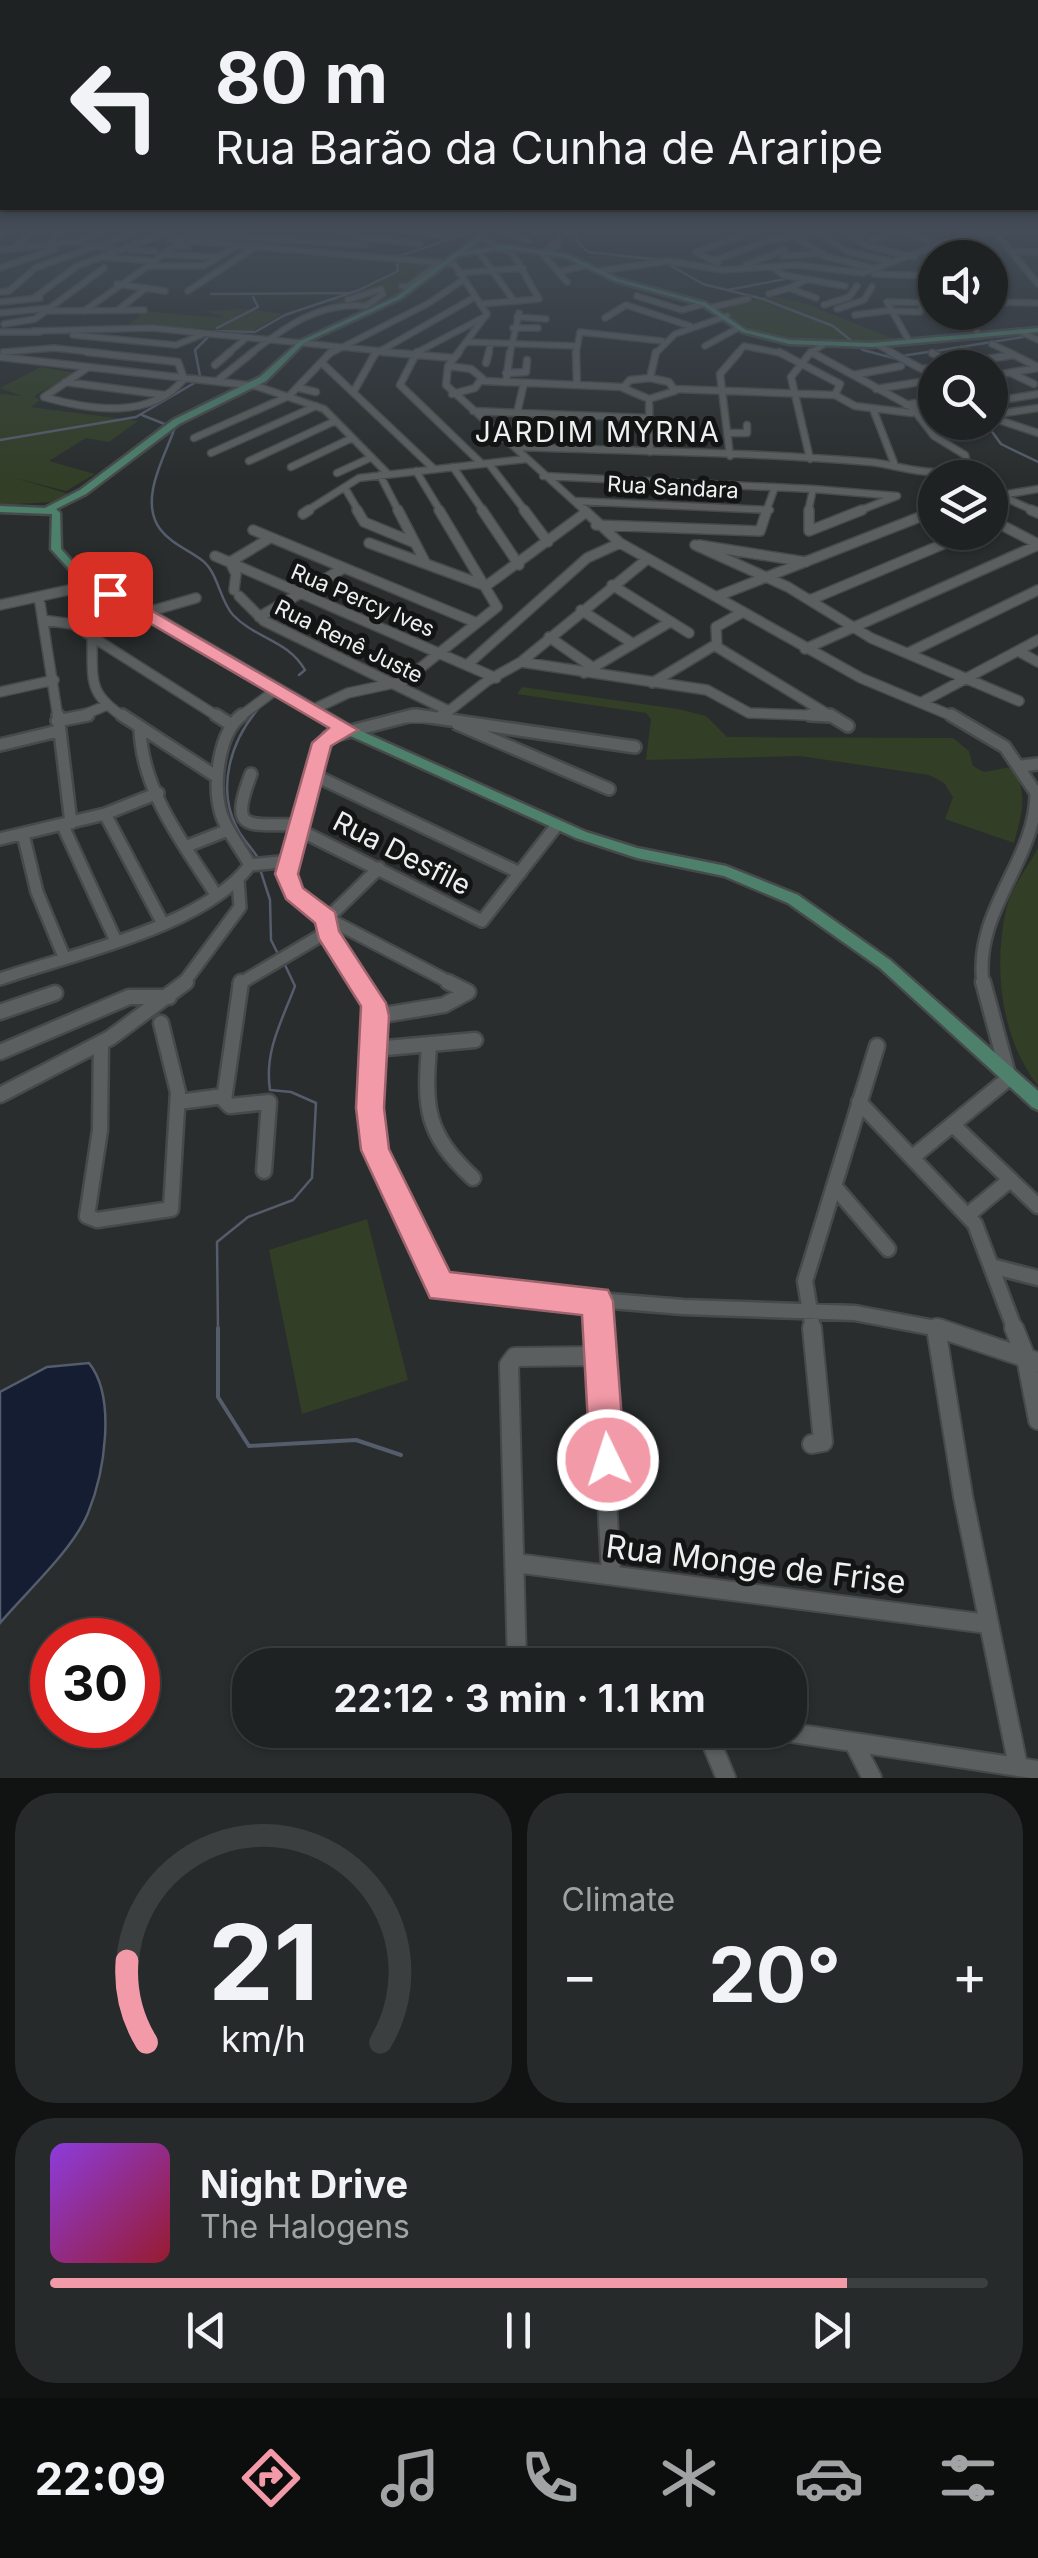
<!DOCTYPE html>
<html lang="en">
<head>
<meta charset="utf-8">
<style>
	:root { --surface:#1f2222; --page:#272a2a; --text:#f1f3f6; --muted:#a1a4a5; --line:#3c3f40; --accent:#f39aa8 }
	body { margin:0; font-family:Inter,sans-serif; background:var(--page); color:var(--text); height:100vh; display:flex; flex-direction:column; font-size:38px; white-space:nowrap }
	* { box-sizing:border-box; margin:0 }
	p { font-size:32px; color:var(--muted) }
	.icon { flex:none; width:55px; height:55px; fill:none; stroke:currentColor; stroke-width:2; stroke-linecap:round; stroke-linejoin:round }
	.map { position:relative; height:1778px; overflow:hidden }
	.panel { display:flex; flex-direction:column; gap:15px; padding:15px; background:#111313; flex:1 }
	.panel>* { flex:none }
	.guide { position:absolute; left:0px; top:0px; width:1040px; height:210px; box-shadow:0 2px 8px #0004,0 0 0 2px var(--line); background:#1f2222; color:var(--text); overflow:hidden }
	.controls { position:absolute; left:918px; top:240px; display:grid; gap:20px }
	.controls a { display:grid; place-items:center; width:90px; height:90px; border-radius:50%; background:var(--surface); box-shadow:0 2px 8px #0004,0 0 0 2px var(--line); font-size:50px }
	.speed { position:absolute; left:30px; top:1618px; display:flex; gap:20px; font-size:50px; font-weight:700; text-align:center }
	.speed>* { display:grid; place-content:center; width:130px; height:130px; border-radius:50%; background:var(--surface); box-shadow:0 2px 8px #0004,0 0 0 2px var(--line); line-height:1 }
	.speed .limit { border:15px solid #d22; background:#fff; color:#111 }
	.pin { position:absolute; display:grid; place-items:center; width:85px; height:85px; color:#fff; margin:-42px; border-radius:20px; box-shadow:0 5px 15px #0006 }
	.me { position:absolute; width:110px; margin:-55px; rotate:356deg; stroke-linejoin:round; filter:drop-shadow(0 0 8px #0008) }
	.turn { display:flex; align-items:center; gap:35px; height:210px; padding:0 50px; font-size:45px }
	.turn .icon { width:130px; height:130px; stroke-width:2.5 }
	.turn b { display:block; font-size:70px; line-height:85px }
	.big { font-size:75px; font-weight:700; line-height:1.1 }
	.panel .widget { flex:1; display:flex; flex-direction:column; justify-content:center; gap:15px; min-width:0; padding:0 35px; border-radius:40px; background:var(--page) }
	.panel .dial { align-items:center; gap:0 }
	.dial svg { height:260px; overflow:visible; fill:none; stroke:var(--line); stroke-width:7; stroke-linecap:round; text-anchor:middle }
	.dial text { fill:var(--text); stroke:none }
	.song { display:flex; align-items:center; gap:30px }
	.cover { width:120px; height:120px; border-radius:15px; background:linear-gradient(135deg,hsl(270 70% 55%),hsl(350 70% 35%)) }
	.played { height:10px; border-radius:5px; background:linear-gradient(90deg,var(--accent) 85%,var(--line) 85%) }
	.keys { display:flex; justify-content:space-around; direction:ltr }
	.heat { display:flex; justify-content:space-between; align-items:center; font-size:55px; direction:ltr }
	.panel .tiles { flex:1; display:grid; gap:15px; grid-template-columns:1fr 1fr }
	.widget:last-child { grid-column:span 2 }
	.trip { position:absolute; left:232px; top:1648px; width:575px; height:100px; border-radius:40px; background:var(--surface); box-shadow:0 2px 8px #0004,0 0 0 2px var(--line); font-weight:700; line-height:100px; text-align:center }
	.tab-bar { display:flex; height:160px; justify-content:space-around; align-items:center; background:#0c0e0e; color:var(--muted) }
	.tab-bar .icon { width:70px; height:70px }
	.tab-bar .selected { color:var(--accent) }
	.tab-bar b { font-size:45px; color:var(--text) }
	.map>svg:first-child { display:block }
</style>
</head>
<body>
<div class="map">
<svg width="1038" height="1778" viewBox="0 0 1038 1778">
	<rect width="100%" height="100%" fill="#292d2d"/>
	<path fill="#323e26" d="M397,259L441,263C396,295 383,316 327,301L401,271Z
		M769,295L810,305L898,341C842,348 767,351 723,310Z
		M249,309L283,314L252,331L129,325L144,311L219,318L223,316L204,311Z
		M41,367L76,373L34,396L40,400L31,407L138,421L109,442L86,438L49,461L95,474L66,491L15,478L69,494L50,502L0,505V394L22,396L0,388Z
		M522,687L678,709L706,716L727,737L953,738L969,751L973,766L984,772L1011,767C1030,792 1021,816 1014,843L945,819L953,797L944,783L929,775L800,756L646,760L651,719L646,713L517,694Z
		M1038,848V1086C1001,1038 993,969 1006,910C1010,889 1028,867 1038,848Z
		M367,1219L408,1380L302,1414L269,1250Z"/>
	<path fill="#141d32" stroke="#555c6b" stroke-width="2.5" d="M89,1363C117,1398 104,1474 88,1513C73,1550 26,1592 0,1623V1392L47,1367Z"/>
	<g fill="none" stroke-linecap="round" stroke-linejoin="round">
		<path stroke="#555c6b" stroke-width="2.5" d="M554,231L578,236L576,240L588,252L661,260
			M400,256L474,231
			M668,264L703,284L763,299L833,326L863,350L897,359
			M728,290L785,279
			M211,294L349,293
			M217,328L258,307L253,297
			M936,351L1023,337
			M901,356L928,352
			M922,371L935,384
			M200,376L195,350L214,331L255,332L285,315L359,290L398,271L397,262
			M142,415L167,425
			M985,422L1001,444L1038,462
			M175,427C166,455 138,499 160,529C171,544 189,550 203,561C218,573 220,601 233,615C256,639 288,640 305,670L299,675
			M0,440L136,417L196,382
			M259,708C231,740 216,788 237,828C243,840 253,849 260,861
			M260,869L270,900L271,940L278,954
			M218,1330L217,1242L248,1217L293,1200L312,1178L316,1103L291,1092L270,1090C264,1051 282,1021 295,986L285,965"/>
		<path stroke="#555c6b" stroke-width="4" d="M218,1328V1397L249,1446L356,1440L401,1455"/>
		<defs>
			<path id="minor-far5" d="M401,231L447,236
				M500,231L529,241
				M533,231L544,234
				M816,231L847,251L892,262
				M897,231L941,244
				M863,232L849,235L868,246L914,257
				M995,232L1038,284
				M173,233L169,239L454,264L487,314L457,354
				M193,234L365,245
				M793,235L825,256L872,268
				M0,236L5,232
				M355,237L420,244
				M480,237L513,254L539,299L480,304
				M560,240L551,244L558,246L541,252L567,282
				M872,240L896,231
				M960,240L974,258
				M77,241L106,231
				M45,246L62,231
				M13,249L34,231
				M477,249L514,301
				M0,250L74,242L115,250
				M131,250L155,251
				M1011,251L1038,252
				M163,254L218,257
				M783,256L823,253
				M104,257L154,261
				M713,261L770,240L818,232
				M718,263L696,252L753,231
				M746,265L784,250
				M148,266L174,246L188,247
				M773,267L783,275L845,286
				M0,268L55,249
				M35,268L138,231
				M599,271L668,261L723,270L797,265L863,273L970,233L1024,231
				M558,272L587,265
				M459,273L523,268
				M874,274L935,276
				M808,279L789,288L816,298
				M990,279L1007,303
				M117,284L165,291
				M402,286L408,287L439,263L434,262
				M188,291L258,245
				M0,292L9,291L31,272
				M769,294L789,288
				M637,296L682,310L704,304
				M34,298L77,266L172,231
				M348,300L381,289L383,294
				M0,302L40,298
				M990,302L1038,303
				M824,305L849,297L857,286
				M713,307L748,299
				M837,309L864,300L872,287
				M118,310L146,288
				M47,311L144,310
				M84,311L148,266H203L239,245
				M892,311L920,312L921,308
				M968,312L977,332
				M0,313L50,308
				M855,315L892,310
				M517,317L546,319
				M605,318L626,305L690,326
				M4,324L35,319L104,268
				M513,328H538
				M33,331L152,328L412,354
				M1019,331L1038,340
				M0,332H40
				M73,335L176,345L201,335
				M909,341L887,302L935,303
				M467,342L576,346
				M992,344L1013,354
				M878,345L895,354
				M705,346L738,328
				M962,349L972,354
				M3,352L54,348L109,354
				M811,352L815,354
				M227,354L244,340
				M250,354C285,327 320,301 366,306L383,294
				M329,354L429,303L463,280
				M375,354L475,297
				M414,354L486,316
				M488,354L491,343
				M510,354L519,313
				M576,354L580,332L662,341
				M655,354L675,334L727,316
				M737,354L744,346L785,354
				M809,354L823,345"/>
			<path id="minor-far4" d="M383,352L454,358
				M417,352L400,385L482,464
				M459,352L448,366L446,385L586,512
				M576,352L577,385
				M779,352L840,384L835,395
				M811,352L921,412L935,415
				M890,352L935,376
				M967,352L983,360
				M1008,352L1038,367
				M932,353L953,364
				M0,357L256,386L324,409L388,474
				M322,363L434,469
				M486,363L489,352
				M215,365L230,352
				M448,366L471,369L482,378L475,388L452,394
				M87,368L44,397C90,410 150,420 184,379L178,362L87,352
				M923,369L1013,355
				M506,373L526,372L527,360
				M1011,373L1034,384
				M853,375L901,366
				M990,376L1038,368
				M650,378L669,382L675,391L649,399L623,388L630,380Z
				M650,378L656,352
				M217,381L253,352
				M483,381L623,387
				M65,382L165,395
				M506,382L510,352
				M990,382L1003,389
				M299,388L316,392
				M675,389L835,395
				M876,389L926,381
				M354,391L376,352
				M835,395L855,406L912,413
				M649,399L650,452
				M990,402L1038,394
				M906,405L935,399
				M873,409L894,463
				M473,411L649,418
				M517,413L524,383
				M990,415L1038,408
				M990,417L1038,433
				M728,433H747V425
				M194,438L289,396L331,352
				M515,447C633,451 752,452 870,462C902,465 938,483 967,462L965,455L934,436L917,414L921,412
				M211,453L316,406
				M730,456L720,374L739,352
				M810,459L791,377L811,352
				M249,461L335,421
				M489,464L526,512
				M291,467L352,438
				M453,467L484,512
				M416,471L441,512
				M337,473L370,458
				M380,475L399,512
				M543,476L813,489L808,512
				M345,488L359,512
				M813,489L897,496
				M1001,496L1037,512
				M990,497L1038,489
				M574,501L770,510
				M305,512L359,478L526,459
				M766,512L775,487
				M856,512L897,496
				M931,512L935,511"/>
			<path id="minor-far3" d="M357,510L364,522L415,543
				M398,510L425,562
				M482,510L519,565
				M524,510L548,542
				M584,510L620,543L861,678L957,718
				M809,510V531L862,510
				M1031,510L1038,513
				M303,514L309,510
				M990,519L1038,544
				M596,525L760,531L767,510
				M253,530L477,623
				M369,543L486,586
				M695,545L788,587L871,638L1019,701
				M699,545L806,562
				M215,556L496,678
				M612,585L689,633
				M486,586L585,513
				M234,590L236,574L230,562L270,538
				M239,596L264,621L449,711
				M718,596L935,511
				M39,597L58,718
				M810,600L972,532
				M0,605L96,584
				M581,610L632,643
				M743,612L716,627L717,647L834,718
				M144,613L196,598
				M259,617L344,568
				M43,620L72,624L220,718
				M549,637L592,667
				M92,638C93,681 87,693 125,718
				M805,649L1038,545
				M1018,651L1038,662
				M908,653L1038,590
				M521,662L707,690L749,713L830,716
				M467,665L587,558L620,543
				M584,673L670,622
				M652,683L715,645
				M0,692L54,680
				M922,702L1038,640
				M312,710L348,693L404,681L497,607L439,510
				M76,718L105,706
				M238,718L277,689
				M403,718H433
				M440,718L487,681L521,662L646,560"/>
			<path id="minor-far2" d="M58,715L71,823
				M122,715L217,777
				M216,715L230,724
				M242,715C219,732 213,782 220,810C224,828 241,848 250,865
				M413,715L328,737L303,808L287,881L298,899L315,912L453,984
				M416,715L635,747
				M810,715L830,716
				M830,715L848,726
				M951,715L1005,747L1036,793C1036,861 973,910 983,984
				M440,718L443,715
				M57,721L88,715
				M457,724L609,789
				M140,729C142,791 183,843 215,893
				M0,745L58,731
				M1022,766L1038,764
				M251,774C228,835 248,823 301,825
				M316,776L520,873
				M105,814L163,924
				M63,826L116,941
				M299,830L482,921L557,825
				M23,834L37,892L64,957
				M0,839L105,814L158,793
				M185,847L228,830
				M250,865L290,861
				M327,919L323,926L361,984
				M327,919L379,868
				M0,979C72,954 204,927 250,865
				M183,984L240,907L238,881
				M239,984L327,932"/>
			<path id="minor-far1" d="M241,982L224,1100L230,1106L269,1102L264,1171
				M359,982L377,1016L370,1109L375,1150L441,1287L683,1307L855,1313L945,1330
				M0,1012L55,993
				M377,1016L444,1005L468,992L448,982
				M101,1043L100,1130L87,1216L97,1220L171,1209L178,1092L161,1023
				M429,1047C424,1109 426,1134 473,1178
				M375,1049L475,1040
				M0,1052L129,997H169
				M0,1095L110,1038L186,982
				M179,1102L224,1096
				M859,1102L975,1224L1015,1330
				M954,1126L1038,1206
				M914,1156L1009,1078L983,982
				M834,1186L888,1249
				M969,1214L1010,1180
				M995,1267L1038,1278
				M597,1301L598,1330
				M813,1330L805,1281L877,1046"/>
			<path id="minor" d="M598,1328L611,1575
				M936,1328L963,1496L1018,1766
				M938,1328L1038,1362
				M1014,1328L1026,1358L1038,1420
				M812,1444L823,1442L812,1328
				M515,1563L988,1624
				M517,1665L509,1365L515,1357L600,1356
				M706,1730L726,1778
				M773,1730L1038,1770
				M854,1743L872,1778"/>
			<path id="major" d="M485,231H492L464,252L505,245L568,255L619,279L706,303L746,330L789,340L872,343L1038,328V332L872,347L789,344L742,332L702,305L615,281L565,257L505,249L458,256L400,299L304,343L266,381L179,424L86,494L56,509L60,513L61,549L78,568L352,727L586,832L637,848L726,866L798,895L890,960L1038,1091V1110L1032,1107L880,968L788,903L724,876L637,858L576,838L344,733L72,572L51,549L52,514L0,512V506L45,508L80,490L173,420L260,377L300,341L396,297Z"/>
		</defs>
		<use href="#minor-far5" stroke="#474a4a" stroke-width="8"/>
		<use href="#minor-far4" stroke="#474a4a" stroke-width="9"/>
		<use href="#minor-far3" stroke="#474a4a" stroke-width="12"/>
		<use href="#minor-far2" stroke="#474a4a" stroke-width="16"/>
		<use href="#minor-far1" stroke="#474a4a" stroke-width="19"/>
		<use href="#minor" stroke="#474a4a" stroke-width="22"/>
		<use href="#major" stroke="#474a4a" stroke-width="5"/>
		<use href="#minor-far5" stroke="#5b5f5f" stroke-width="5"/>
		<use href="#minor-far4" stroke="#5b5f5f" stroke-width="6"/>
		<use href="#minor-far3" stroke="#5b5f5f" stroke-width="9"/>
		<use href="#minor-far2" stroke="#5b5f5f" stroke-width="11"/>
		<use href="#minor-far1" stroke="#5b5f5f" stroke-width="14"/>
		<use href="#minor" stroke="#5b5f5f" stroke-width="18"/>
		<use href="#major" fill="#4d816c" fill-rule="evenodd"/>
	</g>
	<linearGradient id="sky" x2="0" y2="1"><stop stop-color="#171919"/><stop offset="0.48" stop-color="#434c57"/><stop offset="1" stop-color="#434c57" stop-opacity="0"/></linearGradient>
	<rect width="1038" height="480" fill="url(#sky)"/>
	<path fill="#f39aa8" stroke="#9e646d" stroke-width="2.5" d="M105,590H116L358,730L331,746L298,874L303,888L335,912L339,931L386,1003L389,1016L384,1108L389,1149L450,1272L608,1290L613,1301L625,1460L620,1473L608,1478L595,1473L590,1460L582,1315L430,1298L361,1150L356,1108L361,1006L319,939L315,923L286,899L275,874L312,743L329,728L105,597Z"/>
	<g text-anchor="middle" dominant-baseline="central" stroke-width="10" stroke-linejoin="round" paint-order="stroke">
		<g font-size="22" fill="#edf0f0" stroke="#131515">
			<text transform="translate(673 487) rotate(3)">Rua Sandara</text>
			<text transform="translate(363 600) rotate(23)">Rua Percy Ives</text>
			<text transform="translate(349 641) rotate(26)">Rua Renê Juste</text>
		</g>
		<g font-size="28" letter-spacing="2.5" fill="#edf0f0" stroke="#131515">
			<text x="598" y="432">JARDIM MYRNA</text>
		</g>
		<g font-size="28" fill="#edf0f0" stroke="#131515">
			<text transform="translate(402 853) rotate(27)">Rua Desfile</text>
		</g>
		<g font-size="32" fill="#edf0f0" stroke="#131515">
			<text transform="translate(756 1564) rotate(7)">Rua Monge de Frise</text>
		</g>
	</g>
</svg>
<div class="controls">
<a><svg class="icon" aria-label="sound" viewBox="0 0 24 24"><path d="M4 9h4l5-4v14l-5-4H4zM17 9q2 3 0 6"/></svg></a>
<a><svg class="icon" aria-label="search" viewBox="0 0 24 24"><circle cx="10" cy="10" r="6"/><path d="M15 15l6 6"/></svg></a>
<a><svg class="icon" aria-label="layers" viewBox="0 0 24 24"><path d="M12 4l9 5-9 5-9-5zM3 14l9 5 9-5"/></svg></a>
</div>
<div class="speed"><div class="limit">30</div></div>
<div class="pin" style="left:110px;top:594px;background:#d93025"><svg class="icon" aria-label="arrive" viewBox="0 0 24 24"><path d="M6 21V4h12l-3 4 3 4H6"/></svg></div>
<svg class="me" style="left:608px;top:1460px" viewBox="-20 -20 40 40"><circle r="17" fill="#f39aa8" stroke="#fff" stroke-width="3"/><path d="M0-11L8 9 0 5-8 9z" fill="#fff"/></svg>
<div class="trip">22:12 · 3 min · 1.1 km</div>
<div class="guide">
<div class="turn"><svg class="icon" aria-label="left" viewBox="0 0 24 24"><path d="M17 20v-9H6M10 6l-5 5 5 5"/></svg><div><b>80 m</b>Rua Barão da Cunha de Araripe</div></div>
</div>
</div>
<section class="panel">
<div class="tiles">
<div class="widget dial"><svg viewBox="0 0 100 80">
<path d="M14 69A42 42 0 1 1 86 69"/>
<path d="M14 69A42 42 0 0 1 8 44" stroke="#f39aa8"/>
<text x="50" y="56" font-size="32" font-weight="700">21</text>
<text x="50" y="72" font-size="11">km/h</text>
</svg></div>
<div class="widget"><p>Climate</p>
<div class="heat"><a>−</a><b class="big">20°</b><a>+</a></div>
</div>
<div class="widget">
<div class="song"><i class="cover"></i><div><b>Night Drive</b><p>The Halogens</p></div></div>
<div class="played"></div>
<div class="keys"><svg class="icon" aria-label="previous" viewBox="0 0 24 24"><path d="M18 5L8 12l10 7zM5 5v14"/></svg><svg class="icon" aria-label="pause" viewBox="0 0 24 24"><path d="M8 5v14M16 5v14"/></svg><svg class="icon" aria-label="next" viewBox="0 0 24 24"><path d="M6 5l10 7-10 7zM19 5v14"/></svg></div>
</div>
</div>
</section>
<nav class="tab-bar">
<b>22:09</b>
<svg class="icon selected" aria-label="directions" viewBox="0 0 24 24"><path d="M12 3l9 9-9 9-9-9zM9 14v-3h6M13 9l2 2-2 2"/></svg>
<svg class="icon" aria-label="music" viewBox="0 0 24 24"><path d="M9 18V5l10-2v13"/><circle cx="6" cy="18" r="3"/><circle cx="16" cy="16" r="3"/></svg>
<svg class="icon" aria-label="phone" viewBox="0 0 24 24"><path d="M5 4h4l2 5-3 2q2 4 5 5l2-3 5 2v4C11 20 4 13 5 4z"/></svg>
<svg class="icon" aria-label="climate" viewBox="0 0 24 24"><path d="M12 3v18M4 7l16 10M4 17L20 7"/></svg>
<svg class="icon" aria-label="car" viewBox="0 0 24 24"><path d="M5 17H2v-5l4-1 3-4h7l3 4 3 1v5h-3M9 17h6M6 11h13"/><circle cx="7" cy="17" r="2"/><circle cx="17" cy="17" r="2"/></svg>
<svg class="icon" aria-label="filters" viewBox="0 0 24 24"><path d="M4 7h16M4 17h16"/><circle cx="9" cy="7" r="2"/><circle cx="15" cy="17" r="2"/></svg>
</nav>
</body>
</html>
